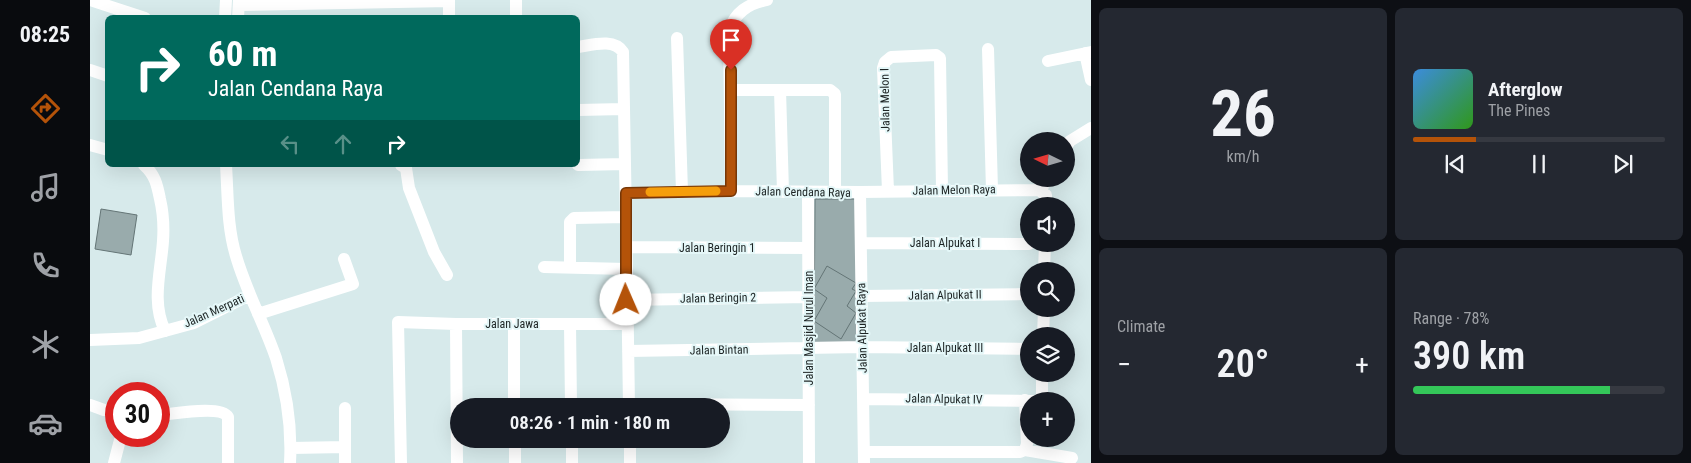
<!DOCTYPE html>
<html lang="en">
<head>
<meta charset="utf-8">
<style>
	:root { --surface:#171b24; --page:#242831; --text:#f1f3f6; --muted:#9ea1a6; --line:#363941; --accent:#b45309 }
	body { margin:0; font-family:"Roboto Condensed",sans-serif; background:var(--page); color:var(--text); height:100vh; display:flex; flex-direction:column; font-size:19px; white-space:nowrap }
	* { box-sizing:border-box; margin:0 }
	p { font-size:16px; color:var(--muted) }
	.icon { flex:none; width:28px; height:28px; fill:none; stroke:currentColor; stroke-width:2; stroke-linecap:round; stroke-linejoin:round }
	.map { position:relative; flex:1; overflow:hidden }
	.panel { display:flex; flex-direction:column; gap:8px; padding:8px; background:#0d0f14; width:600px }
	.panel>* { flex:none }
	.top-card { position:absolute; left:15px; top:15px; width:475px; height:152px; border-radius:8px; box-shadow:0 5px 20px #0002; background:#00695c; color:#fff; overflow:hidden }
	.needle { width:32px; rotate:275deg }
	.tools { position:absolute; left:930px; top:132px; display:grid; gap:10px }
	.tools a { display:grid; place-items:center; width:55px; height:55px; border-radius:50%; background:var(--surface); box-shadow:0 5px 20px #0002; font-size:25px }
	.speed { position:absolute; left:15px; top:382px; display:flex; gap:10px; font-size:25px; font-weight:700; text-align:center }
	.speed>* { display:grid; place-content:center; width:65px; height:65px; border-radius:50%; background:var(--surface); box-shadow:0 5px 20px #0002; line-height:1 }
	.speed .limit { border:8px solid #d22; background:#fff; color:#111 }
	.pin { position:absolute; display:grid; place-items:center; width:42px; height:42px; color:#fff; margin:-51px -21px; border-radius:50% 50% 50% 0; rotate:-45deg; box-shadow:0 0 5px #0007 }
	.pin .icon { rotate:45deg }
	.me { position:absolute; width:55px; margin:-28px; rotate:359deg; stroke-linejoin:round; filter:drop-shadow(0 0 4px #0008) }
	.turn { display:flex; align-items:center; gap:18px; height:105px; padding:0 20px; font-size:22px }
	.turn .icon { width:65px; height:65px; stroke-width:2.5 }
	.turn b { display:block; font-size:35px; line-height:42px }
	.lanes { display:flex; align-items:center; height:48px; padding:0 20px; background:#0003; justify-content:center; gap:25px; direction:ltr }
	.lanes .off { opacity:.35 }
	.big { font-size:38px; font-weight:600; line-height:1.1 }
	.panel .widget { flex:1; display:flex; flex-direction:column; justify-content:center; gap:8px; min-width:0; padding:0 18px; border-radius:8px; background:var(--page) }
	.panel .dial { align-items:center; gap:0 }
	.dial b { font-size:65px; line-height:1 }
	.song { display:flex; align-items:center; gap:15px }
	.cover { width:60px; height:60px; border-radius:8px; background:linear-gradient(135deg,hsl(210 70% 55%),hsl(110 70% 35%)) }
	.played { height:5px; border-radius:2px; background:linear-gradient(90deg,var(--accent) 25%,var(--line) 25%) }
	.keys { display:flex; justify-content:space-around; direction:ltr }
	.heat { display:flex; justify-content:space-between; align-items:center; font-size:28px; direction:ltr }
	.charge { height:8px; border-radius:4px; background:linear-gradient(90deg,#34c759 78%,var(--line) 0) }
	.panel .tiles { flex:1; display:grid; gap:8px; grid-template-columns:repeat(2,1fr) }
	.trip { position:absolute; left:360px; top:398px; width:280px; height:50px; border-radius:25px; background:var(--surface); box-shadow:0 5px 20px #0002; font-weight:600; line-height:50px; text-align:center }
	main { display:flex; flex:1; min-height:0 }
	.menu { display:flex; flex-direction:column; width:90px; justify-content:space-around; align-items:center; background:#090b0e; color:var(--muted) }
	.menu .icon { width:35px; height:35px }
	.menu .current { color:var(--accent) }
	.menu b { font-size:22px; color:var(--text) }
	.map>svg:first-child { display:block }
</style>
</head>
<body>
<main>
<nav class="menu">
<b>08:25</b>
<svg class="icon current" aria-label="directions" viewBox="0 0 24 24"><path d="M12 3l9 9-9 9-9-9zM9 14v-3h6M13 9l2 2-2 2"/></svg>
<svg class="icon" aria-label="music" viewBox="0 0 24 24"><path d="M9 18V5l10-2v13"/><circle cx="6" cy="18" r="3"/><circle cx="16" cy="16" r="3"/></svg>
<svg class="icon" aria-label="phone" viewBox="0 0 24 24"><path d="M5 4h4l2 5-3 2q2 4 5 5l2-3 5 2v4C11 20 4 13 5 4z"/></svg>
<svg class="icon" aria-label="climate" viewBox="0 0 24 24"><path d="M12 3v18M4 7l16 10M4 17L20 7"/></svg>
<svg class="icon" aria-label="car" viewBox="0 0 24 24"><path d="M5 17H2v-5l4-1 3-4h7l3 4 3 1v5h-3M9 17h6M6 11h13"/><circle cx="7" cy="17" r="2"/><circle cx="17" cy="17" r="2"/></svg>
</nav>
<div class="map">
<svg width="1001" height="463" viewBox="0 0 1001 463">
	<rect width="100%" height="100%" fill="#d7eaeb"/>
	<path fill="#99abac" stroke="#647576" d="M725,199H767L768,343L724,344Z
		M11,209L47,215L41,255L5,249Z
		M737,266L766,283L762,289L766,291L757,306L766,313L751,339L724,321L737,298L724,289Z"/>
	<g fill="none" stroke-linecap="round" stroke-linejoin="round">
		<path stroke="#fff" stroke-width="12" d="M0,0L55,18
			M359,0V18
			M426,0V18
			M149,5L359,1
			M135,18L136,0
			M148,18L149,0
			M587,38L592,192
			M488,47C502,45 524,38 533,52
			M898,49L902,190
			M533,52C536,170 537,288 539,406
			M995,53L1001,80
			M958,61L1001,52
			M0,70L18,76
			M641,90H740L745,94V193
			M690,90L693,192
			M488,110L534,109
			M0,145L18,150
			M976,147L980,141L1001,128
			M54,165C65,175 67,184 70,199C73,212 74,227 73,241C71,271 61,302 75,331
			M136,165C138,195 137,227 146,256C156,291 174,323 186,358C197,393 202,427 200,463
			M311,165L316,168L319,188L344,252L357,275
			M488,165L535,164
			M641,191L639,31C645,12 658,4 677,0
			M798,191L793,68L795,62L801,57L846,55L850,58L852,190
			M952,191L954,179
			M718,192L719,463
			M770,192L774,463
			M536,193L641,191L770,192L949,190L956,195V206
			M771,243L939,244
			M536,247L718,248
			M454,267L536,269
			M480,268V222L484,218L536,217
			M954,271L955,244
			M771,296L939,294
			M536,300L719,297
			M168,314L263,284L254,259
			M366,324L367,463
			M480,324L481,406
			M424,325V406
			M953,336L954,309
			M0,340L49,338L104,323L160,295
			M538,351L772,347L939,349
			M773,399L947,401L952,397V374
			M539,404L719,405
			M0,405L14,410
			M69,415C83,414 131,405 138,417V463
			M425,439V463
			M482,439V463
			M540,439V463
			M201,448L255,447
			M935,450L982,458
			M774,452H930L935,450L937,444L935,400
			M24,463L31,436
			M255,463V408
			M311,463L308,322L366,324H536"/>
	</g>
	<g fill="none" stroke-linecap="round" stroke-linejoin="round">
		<defs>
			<path id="route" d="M536,300V193L641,191V70"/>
		</defs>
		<use href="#route" stroke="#753606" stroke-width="12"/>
		<use href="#route" stroke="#b45309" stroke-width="9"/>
		<path stroke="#f59e0b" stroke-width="9" d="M560,192L626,191"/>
	</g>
	<g text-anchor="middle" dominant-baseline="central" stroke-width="4" stroke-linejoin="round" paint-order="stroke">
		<g font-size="12" fill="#1d2424" stroke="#e4f7f8">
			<text transform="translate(795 100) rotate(-91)">Jalan Melon I</text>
			<text transform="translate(864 190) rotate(-1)">Jalan Melon Raya</text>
			<text transform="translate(713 192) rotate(1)">Jalan Cendana Raya</text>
			<text x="855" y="243">Jalan Alpukat I</text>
			<text x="627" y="248">Jalan Beringin 1</text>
			<text transform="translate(855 295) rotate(-1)">Jalan Alpukat II</text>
			<text transform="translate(628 298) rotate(-1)">Jalan Beringin 2</text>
			<text transform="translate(124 311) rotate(-24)">Jalan Merpati</text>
			<text x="422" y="324">Jalan Jawa</text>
			<text transform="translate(719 328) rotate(-90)">Jalan Masjid Nurul Iman</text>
			<text transform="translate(772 328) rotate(-91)">Jalan Alpukat Raya</text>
			<text x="855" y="348">Jalan Alpukat III</text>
			<text transform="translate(629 350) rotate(-1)">Jalan Bintan</text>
			<text transform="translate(854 399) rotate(1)">Jalan Alpukat IV</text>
		</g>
	</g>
</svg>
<div class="tools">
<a><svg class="needle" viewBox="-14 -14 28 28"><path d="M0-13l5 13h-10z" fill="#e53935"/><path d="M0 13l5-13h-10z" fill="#9ea1a6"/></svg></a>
<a><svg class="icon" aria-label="sound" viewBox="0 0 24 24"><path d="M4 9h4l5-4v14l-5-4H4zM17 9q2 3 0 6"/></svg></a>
<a><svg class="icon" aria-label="search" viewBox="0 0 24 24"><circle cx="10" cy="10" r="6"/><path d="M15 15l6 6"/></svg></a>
<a><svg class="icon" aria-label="layers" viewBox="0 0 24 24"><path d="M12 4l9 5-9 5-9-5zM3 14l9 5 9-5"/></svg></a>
<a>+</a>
</div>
<div class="speed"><div class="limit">30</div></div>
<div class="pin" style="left:641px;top:70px;background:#d93025"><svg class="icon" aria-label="arrive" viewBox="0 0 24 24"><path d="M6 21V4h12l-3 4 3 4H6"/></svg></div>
<svg class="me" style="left:536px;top:300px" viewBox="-20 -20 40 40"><circle r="19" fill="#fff"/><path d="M0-13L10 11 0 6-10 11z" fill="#b45309"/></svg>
<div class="trip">08:26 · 1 min · 180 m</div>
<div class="top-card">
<div class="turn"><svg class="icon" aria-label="right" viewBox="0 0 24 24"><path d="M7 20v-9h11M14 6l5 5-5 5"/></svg><div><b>60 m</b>Jalan Cendana Raya</div></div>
<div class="lanes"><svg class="icon off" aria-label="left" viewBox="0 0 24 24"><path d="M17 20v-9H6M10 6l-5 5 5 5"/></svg><svg class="icon off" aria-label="ahead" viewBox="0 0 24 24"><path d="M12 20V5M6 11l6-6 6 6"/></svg><svg class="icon" aria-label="right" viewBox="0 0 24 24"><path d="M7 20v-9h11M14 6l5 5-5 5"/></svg></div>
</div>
</div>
<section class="panel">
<div class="tiles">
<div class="widget dial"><b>26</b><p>km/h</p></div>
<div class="widget">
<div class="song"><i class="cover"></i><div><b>Afterglow</b><p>The Pines</p></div></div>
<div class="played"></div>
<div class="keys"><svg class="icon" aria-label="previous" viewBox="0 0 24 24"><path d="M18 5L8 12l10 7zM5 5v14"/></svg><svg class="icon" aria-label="pause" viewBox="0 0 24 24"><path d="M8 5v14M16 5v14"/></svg><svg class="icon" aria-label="next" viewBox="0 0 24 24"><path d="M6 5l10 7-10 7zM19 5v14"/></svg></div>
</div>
<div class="widget"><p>Climate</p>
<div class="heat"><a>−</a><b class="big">20°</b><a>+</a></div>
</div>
<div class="widget"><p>Range · 78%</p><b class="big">390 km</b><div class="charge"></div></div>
</div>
</section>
</main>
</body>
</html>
